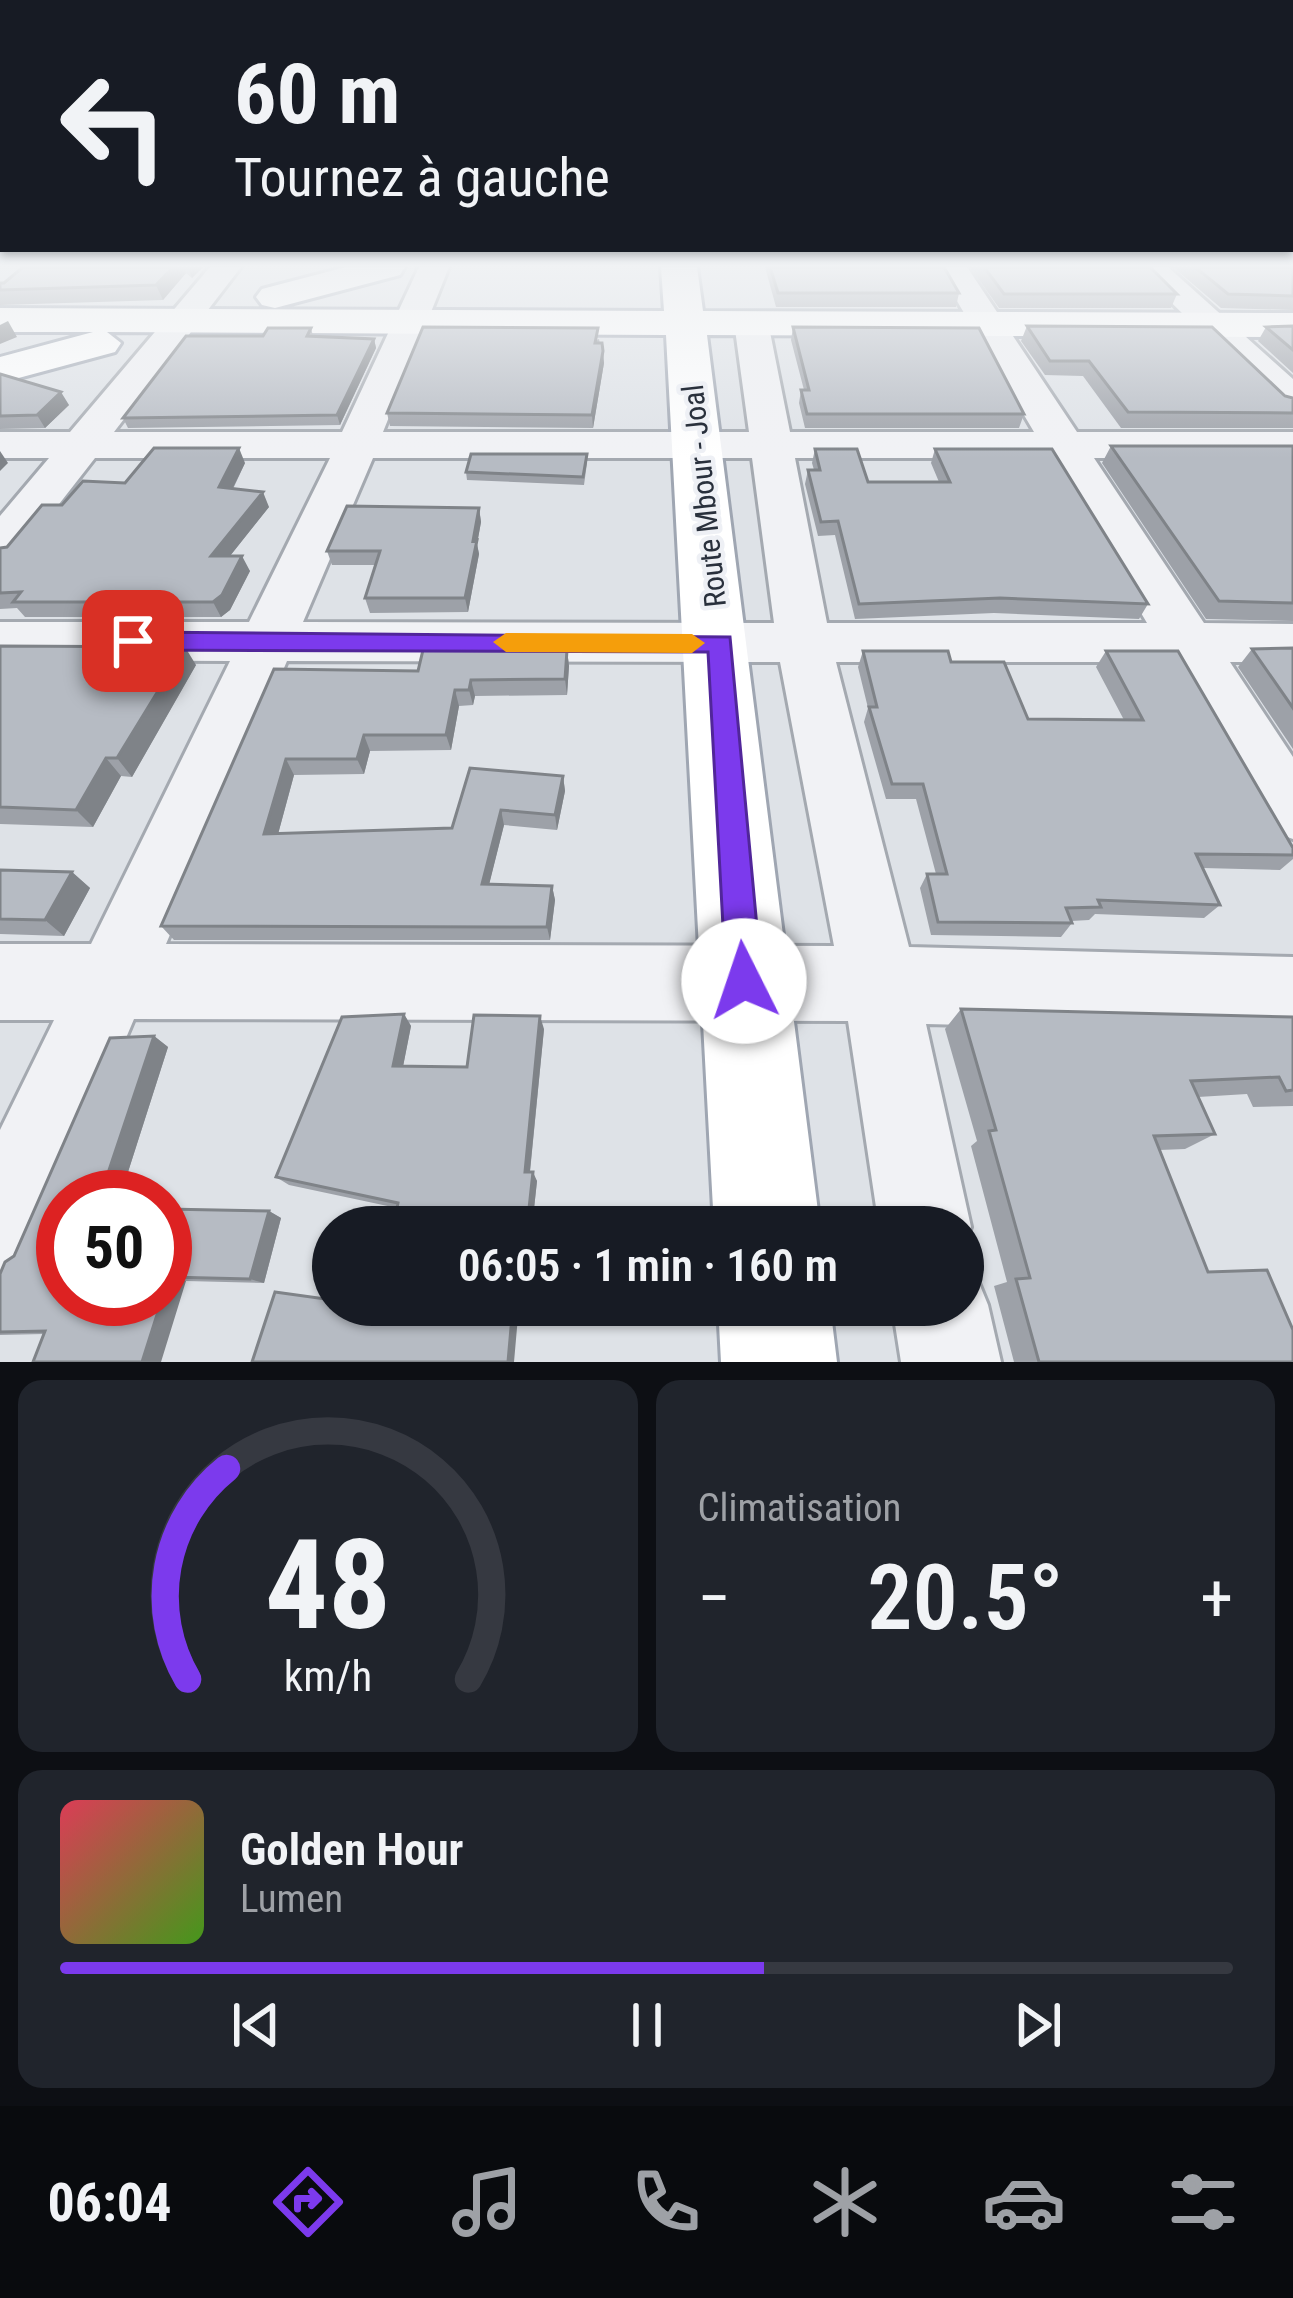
<!DOCTYPE html>
<html lang="fr">
<head>
<meta charset="utf-8">
<style>
	:root { --surface:#171b24; --page:#20242c; --text:#f1f3f6; --muted:#9ea1a6; --line:#363941; --accent:#7c3aed }
	body { margin:0; font-family:"Roboto Condensed",sans-serif; background:var(--page); color:var(--text); height:100vh; display:flex; flex-direction:column; font-size:45px; white-space:nowrap }
	* { box-sizing:border-box; margin:0 }
	p { font-size:39px; color:var(--muted) }
	.icon { flex:none; width:66px; height:66px; fill:none; stroke:currentColor; stroke-width:2; stroke-linecap:round; stroke-linejoin:round }
	.map { position:relative; height:1362px; overflow:hidden }
	.sheet { display:flex; flex-direction:column; gap:18px; padding:18px; background:#0d0f14; flex:1 }
	.sheet>* { flex:none }
	.hud { position:absolute; left:0px; top:0px; width:1293px; height:252px; box-shadow:0 3px 9px #0004; background:#171b24; color:var(--text); overflow:hidden }
	.speed { position:absolute; left:36px; top:1170px; display:flex; gap:24px; font-size:60px; font-weight:700; text-align:center }
	.speed>* { display:grid; place-content:center; width:156px; height:156px; border-radius:50%; background:var(--surface); box-shadow:0 3px 9px #0004; line-height:1 }
	.speed .limit { border:18px solid #d22; background:#fff; color:#111 }
	.pin { position:absolute; display:grid; place-items:center; width:102px; height:102px; color:#fff; margin:-51px; border-radius:24px; box-shadow:0 6px 18px #0006 }
	.me { position:absolute; width:132px; margin:-66px; rotate:356deg; stroke-linejoin:round; filter:drop-shadow(0 0 9px #0008) }
	.turn { display:flex; align-items:center; gap:42px; height:252px; padding:0 36px; font-size:54px }
	.turn .icon { width:156px; height:156px; stroke-width:2.5 }
	.turn b { display:block; font-size:84px; line-height:102px }
	.big { font-size:90px; font-weight:600; line-height:1.1 }
	.sheet .tile { flex:1; display:flex; flex-direction:column; justify-content:center; gap:18px; min-width:0; padding:0 42px; border-radius:24px; background:var(--page) }
	.sheet .dial { align-items:center; gap:0 }
	.dial svg { height:312px; overflow:visible; fill:none; stroke:var(--line); stroke-width:7; stroke-linecap:round; text-anchor:middle }
	.dial text { fill:var(--text); stroke:none }
	.song { display:flex; align-items:center; gap:36px }
	.cover { width:144px; height:144px; border-radius:18px; background:linear-gradient(135deg,hsl(350 70% 55%),hsl(100 70% 35%)) }
	.played { height:12px; border-radius:6px; background:linear-gradient(90deg,var(--accent) 60%,var(--line) 60%) }
	.keys { display:flex; justify-content:space-around; direction:ltr }
	.heat { display:flex; justify-content:space-between; align-items:center; font-size:66px; direction:ltr }
	.sheet .tiles { flex:1; display:grid; gap:18px; grid-template-columns:1fr 1fr }
	.tile:last-child { grid-column:span 2 }
	.trip { position:absolute; left:312px; top:1206px; width:672px; height:120px; border-radius:60px; background:var(--surface); box-shadow:0 3px 9px #0004; font-weight:600; line-height:120px; text-align:center }
	.menu { display:flex; height:192px; justify-content:space-around; align-items:center; background:#090b0e; color:var(--muted) }
	.menu .icon { width:84px; height:84px }
	.menu .active { color:var(--accent) }
	.menu b { font-size:54px; color:var(--text) }
	.map>svg:first-child { display:block }
</style>
</head>
<body>
<div class="map">
<svg width="1293" height="1362" viewBox="0 0 1293 1362">
	<rect width="100%" height="100%" fill="#dee2e7"/>
	<g fill="none" stroke-linecap="round" stroke-linejoin="round">
		<defs>
			<path id="minor" d="M210,267H241L114,432H342L419,267H449L383,432H749L734,322L739,315H763L768,322L790,432H1034L937,267H967L1077,432H1293V458H1094L1204,623L1293,624V662H1230L1293,757V839L1270,831L1170,662H836L909,947L1293,957V1033L926,1024L971,1227L963,1246V1227H879L848,1021L134,1019L32,1260L0,1274V1130L54,1020H0V944H91L230,661L0,660V622H249L330,458H95L17,558L0,562V516L49,458H0V432H70ZM373,458H752L774,623L303,622ZM795,458H1049L1147,623H827ZM287,661L780,662L834,946L166,944Z
				M1135,267H1168L1293,379V412L1279,408Z
				M963,1266L974,1271L988,1305L1001,1362H901L892,1305H963Z"/>
			<path id="major" d="M346,267H405L400,275L275,308L262,305L256,297L262,289Z
				M661,267H697L703,311L1293,313V337L707,335L820,1227H714L666,335L107,332L121,343L115,352L0,383V357L93,332H0V308L664,311Z
				M718,1305H830L837,1362H721Z"/>
		</defs>
		<use href="#minor" stroke="#a4a9b0" stroke-width="6"/>
		<use href="#major" stroke="#9fa6b2" stroke-width="6"/>
		<use href="#minor" fill="#f1f2f5" fill-rule="evenodd"/>
		<use href="#major" fill="#fff" fill-rule="evenodd"/>
	</g>
	<path fill="#9da1a8" d="M23,267H203L192,278L186,273L163,300L0,305V290L4,283Z
		M765,267H944L959,293L956,307H776Z
		M970,267H1150L1177,294L1171,308H999Z
		M1173,267H1293V310L1221,308Z
		M1027,326L1293,398V428H1121L1083,376L1045,375L1021,341Z
		M1293,326V373L1258,341L1266,327Z
		M793,327L1024,414L1019,428H805L799,403L801,390H804L791,340Z
		M311,328L313,336L374,339L376,348L340,425L128,428L123,418L263,336Z
		M599,339L604,363L593,428L390,426L387,413Z
		M0,374L69,405L45,428L0,429Z
		M1111,446H1293V621L1206,619L1102,463Z
		M815,449L868,482H939L931,463L935,449L1148,604L1139,619L994,613L855,619L835,535L818,536L805,484L808,470H814L812,463Z
		M245,463L233,489L269,507L230,556L250,571L230,610L221,617H25L17,608L0,609V548L7,547L62,505L125,483Z
		M587,463L584,485L467,480L466,472Z
		M479,508L481,522L477,544L479,554L468,612L370,613L365,598L376,565H332L327,551Z
		M0,646L196,665L132,777L121,776L93,827L0,824Z
		M1293,648V749L1238,667L1252,649Z
		M567,650L569,666L567,695L475,696L473,705L459,706L451,750L370,751L364,774L294,775L278,834L452,828L563,776L565,791L557,830L504,825L489,884L552,886L555,900L550,940H174L161,926L274,669L418,671Z
		M863,651L951,662L1028,719L1124,720L1096,667L1106,651L1293,848V859L1280,870L1203,868L1220,905L1204,918L1095,914L1089,920L1071,921L1072,923L1061,937L931,935L920,888L927,874H936L916,799H886L864,722L868,708L858,667Z
		M0,870L72,872L90,888L64,936L0,934Z
		M961,1009L1293,1017V1106L1253,1107L1247,1094L1198,1097L1215,1134L1185,1149L1159,1150L1208,1272L1293,1362H1014L994,1286L1007,1282L971,1146L977,1141L945,1029Z
		M404,1014L411,1026L403,1066L467,1067L544,1029L530,1172L537,1181L532,1227H393L397,1208L289,1185L276,1177Z
		M154,1036L168,1047L120,1197H63V1299L165,1209L269,1211L281,1218L264,1283L186,1281L44,1334L0,1335V1274L14,1256Z"/>
	<path fill="#7f8388" d="M173,267H183L186,273L163,300L156,285Z
		M188,267H203L192,278Z
		M8,321L17,337L0,344V325Z
		M374,339L376,348L340,425L337,415Z
		M603,351L604,363L593,428L592,415Z
		M61,392L69,405L45,428L37,415Z
		M239,448L245,463L226,502L219,487Z
		M0,451L8,463L0,471Z
		M263,492L269,507L218,571L211,556Z
		M479,508L481,522L477,544L479,554L468,612L465,598Z
		M242,556L250,571L230,610L221,617L213,602Z
		M185,647L196,665L132,777L117,758Z
		M567,650L569,666L567,695L565,679Z
		M471,680L475,696L473,705L469,690Z
		M455,690L459,706L451,750L446,735Z
		M364,735L370,751L364,774L357,759Z
		M106,758L121,776L93,827L76,810Z
		M286,759L294,775L274,849L264,834Z
		M563,776L565,791L557,830L555,815Z
		M501,810L504,825L486,897L482,884Z
		M72,872L90,888L64,936L45,920Z
		M552,886L555,900L550,940L547,927Z
		M404,1014L411,1026L401,1077L393,1066Z
		M540,1016L544,1029L529,1180L525,1172Z
		M154,1036L168,1047L120,1197H100Z
		M533,1172L537,1181L532,1227H527Z
		M269,1211L281,1218L264,1283L250,1279Z
		M169,1277L186,1281L161,1362H142L162,1299H165V1290Z
		M513,1305H519L514,1362H508Z"/>
	<path fill="#b6bbc3" stroke="#7f8388" stroke-width="3" d="M23,267H173L156,285L0,290V283H4Z
		M770,267H944L959,293H778Z
		M984,267H1150L1177,294H1004Z
		M1195,267H1293V296L1228,294Z
		M1027,326L1212,327L1285,396L1293,398V413L1128,412L1089,361H1050Z
		M1293,326V350L1266,327Z
		M423,327L598,328L595,343H602L603,351L592,415L387,413Z
		M793,327L979,328L1024,414H807L801,390H809Z
		M268,328H311L307,336L374,339L337,415L123,418L186,336H263Z
		M0,374L61,392L37,415L0,416Z
		M1111,446H1293V603L1219,601Z
		M154,448H239L219,487L263,492L211,556H242L222,595L213,602H13L21,592L0,593V548L7,547L42,505H62L83,481L125,483Z
		M815,449H857L868,482H950L935,449H1052L1148,604L1000,598L859,604L838,521L821,522L808,470H820Z
		M471,454H587L583,477L466,472Z
		M347,506L479,508L473,541L477,540L465,598H365L380,551H327Z
		M0,646L185,647L117,758H106L76,810L0,807Z
		M1293,648V708L1252,649Z
		M423,650H567L565,679L471,680L469,690H455L446,735H364L357,759H286L264,834L452,828L470,768L563,776L555,815L501,810L482,884L552,886L547,927L161,926L274,669L418,671Z
		M863,651H948L951,662H1004L1028,719L1143,720L1106,651H1178L1293,848V855L1196,854L1220,905L1098,900L1101,907L1066,908L1072,923L938,922L927,874H947L923,784H892L869,707H877Z
		M0,870L72,872L45,920L0,919Z
		M961,1009L1293,1017V1090L1286,1091L1279,1077L1191,1081L1215,1134L1154,1136L1208,1272L1267,1270L1293,1330V1362H1039L1016,1279L1030,1278L989,1131L996,1130Z
		M404,1014L393,1066L467,1067L474,1015L540,1016L525,1172H533L527,1227H393L398,1203L276,1177L342,1017Z
		M154,1036L100,1197H63V1299H162L142,1362H33L45,1331L0,1332V1274L5,1262L14,1256L110,1038Z
		M165,1209L269,1211L250,1279L169,1277L165,1290Z
		M275,1292L333,1300V1305H513L508,1362H252Z"/>
	<linearGradient id="sky" x2="0" y2="1"><stop stop-color="#89b2da"/><stop offset="0.58" stop-color="#f0f2f4"/><stop offset="1" stop-color="#f0f2f4" stop-opacity="0"/></linearGradient>
	<rect width="1293" height="458" fill="url(#sky)"/>
	<path fill="#7c3aed" stroke="#51269a" stroke-width="3" d="M133,632L730,637L762,981L757,994L744,999L731,994L726,981L708,652L133,650L120,641Z"/>
	<path fill="#f59e0b" d="M506,633L692,634L705,643L692,653L506,652L493,642Z"/>
	<g text-anchor="middle" dominant-baseline="central" stroke-width="9" stroke-linejoin="round" paint-order="stroke">
		<g font-size="30" fill="#29303c" stroke="#eef0f5">
			<text transform="translate(704 496) rotate(-96)">Route Mbour - Joal</text>
		</g>
	</g>
</svg>
<div class="speed"><div class="limit">50</div></div>
<div class="pin" style="left:133px;top:641px;background:#d93025"><svg class="icon" aria-label="arrive" viewBox="0 0 24 24"><path d="M6 21V4h12l-3 4 3 4H6"/></svg></div>
<svg class="me" style="left:744px;top:981px" viewBox="-20 -20 40 40"><circle r="19" fill="#fff"/><path d="M0-13L10 11 0 6-10 11z" fill="#7c3aed"/></svg>
<div class="trip">06:05 · 1 min · 160 m</div>
<div class="hud">
<div class="turn"><svg class="icon" aria-label="left" viewBox="0 0 24 24"><path d="M17 20v-9H6M10 6l-5 5 5 5"/></svg><div><b>60 m</b>Tournez à gauche</div></div>
</div>
</div>
<section class="sheet">
<div class="tiles">
<div class="tile dial"><svg viewBox="0 0 100 80">
<path d="M14 69A42 42 0 1 1 86 69"/>
<path d="M14 69A42 42 0 0 1 24 15" stroke="#7c3aed"/>
<text x="50" y="56" font-size="32" font-weight="700">48</text>
<text x="50" y="72" font-size="11">km/h</text>
</svg></div>
<div class="tile"><p>Climatisation</p>
<div class="heat"><a>−</a><b class="big">20.5°</b><a>+</a></div>
</div>
<div class="tile">
<div class="song"><i class="cover"></i><div><b>Golden Hour</b><p>Lumen</p></div></div>
<div class="played"></div>
<div class="keys"><svg class="icon" aria-label="previous" viewBox="0 0 24 24"><path d="M18 5L8 12l10 7zM5 5v14"/></svg><svg class="icon" aria-label="pause" viewBox="0 0 24 24"><path d="M8 5v14M16 5v14"/></svg><svg class="icon" aria-label="next" viewBox="0 0 24 24"><path d="M6 5l10 7-10 7zM19 5v14"/></svg></div>
</div>
</div>
</section>
<nav class="menu">
<b>06:04</b>
<svg class="icon active" aria-label="directions" viewBox="0 0 24 24"><path d="M12 3l9 9-9 9-9-9zM9 14v-3h6M13 9l2 2-2 2"/></svg>
<svg class="icon" aria-label="music" viewBox="0 0 24 24"><path d="M9 18V5l10-2v13"/><circle cx="6" cy="18" r="3"/><circle cx="16" cy="16" r="3"/></svg>
<svg class="icon" aria-label="phone" viewBox="0 0 24 24"><path d="M5 4h4l2 5-3 2q2 4 5 5l2-3 5 2v4C11 20 4 13 5 4z"/></svg>
<svg class="icon" aria-label="climate" viewBox="0 0 24 24"><path d="M12 3v18M4 7l16 10M4 17L20 7"/></svg>
<svg class="icon" aria-label="car" viewBox="0 0 24 24"><path d="M5 17H2v-5l4-1 3-4h7l3 4 3 1v5h-3M9 17h6M6 11h13"/><circle cx="7" cy="17" r="2"/><circle cx="17" cy="17" r="2"/></svg>
<svg class="icon" aria-label="filters" viewBox="0 0 24 24"><path d="M4 7h16M4 17h16"/><circle cx="9" cy="7" r="2"/><circle cx="15" cy="17" r="2"/></svg>
</nav>
</body>
</html>
